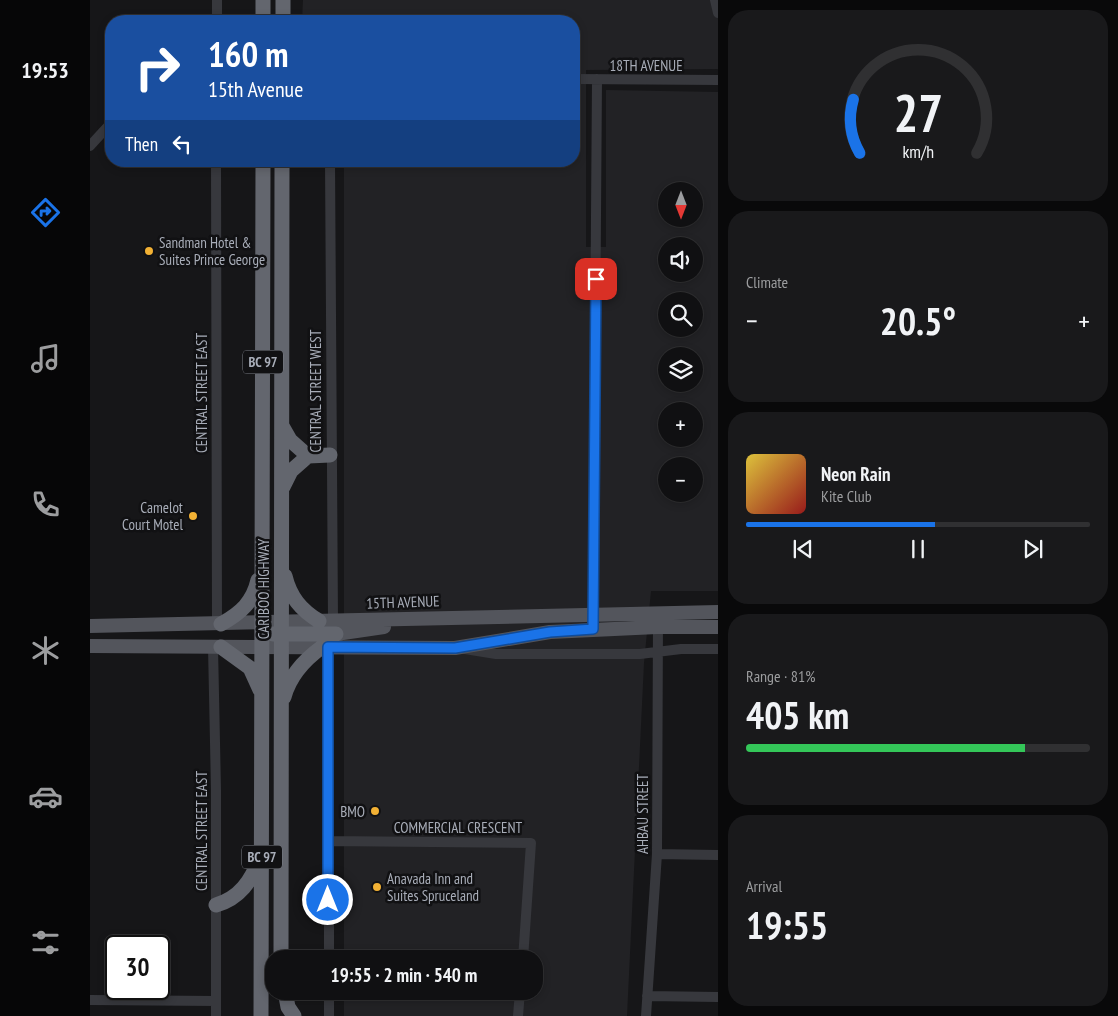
<!DOCTYPE html>
<html lang="en">
<head>
<meta charset="utf-8">
<style>
	:root { --surface:#101012; --page:#19191b; --text:#f1f3f6; --muted:#9c9d9f; --line:#303032; --accent:#1a73e8 }
	body { margin:0; font-family:"PT Sans Narrow",sans-serif; background:var(--page); color:var(--text); height:100vh; display:flex; flex-direction:column; font-size:19px; white-space:nowrap }
	* { box-sizing:border-box; margin:0 }
	p { font-size:16px; color:var(--muted) }
	.icon { flex:none; width:28px; height:28px; fill:none; stroke:currentColor; stroke-width:2; stroke-linecap:round; stroke-linejoin:round }
	.map { position:relative; flex:1; overflow:hidden }
	.side { display:flex; flex-direction:column; gap:10px; padding:10px; background:#09090a; width:400px }
	.side>* { flex:none }
	.top-card { position:absolute; left:15px; top:15px; width:475px; height:152px; border-radius:20px; box-shadow:0 2px 8px #0003,0 0 0 1px var(--line); background:#1a4fa0; color:#fff; overflow:hidden }
	.needle { width:32px; rotate:180deg }
	.fabs { position:absolute; left:568px; top:182px; display:grid; gap:10px }
	.fabs a { display:grid; place-items:center; width:45px; height:45px; border-radius:50%; background:var(--surface); box-shadow:0 2px 8px #0003,0 0 0 1px var(--line); font-size:25px }
	.speed { position:absolute; left:15px; top:935px; display:flex; gap:10px; font-size:25px; font-weight:700; text-align:center }
	.speed>* { display:grid; place-content:center; width:65px; height:65px; border-radius:50%; background:var(--surface); box-shadow:0 2px 8px #0003,0 0 0 1px var(--line); line-height:1 }
	.speed .limit { border:2px solid #111; border-radius:8px; background:#fff; color:#111 }
	.pin { position:absolute; display:grid; place-items:center; width:42px; height:42px; color:#fff; margin:-21px; border-radius:10px; box-shadow:0 2px 8px #0006 }
	.me { position:absolute; width:55px; margin:-28px; rotate:0deg; stroke-linejoin:round; filter:drop-shadow(0 0 4px #0008) }
	.turn { display:flex; align-items:center; gap:18px; height:105px; padding:0 20px; font-size:22px }
	.turn .icon { width:65px; height:65px; stroke-width:2.5 }
	.turn b { display:block; font-size:35px; line-height:42px }
	.then { display:flex; align-items:center; height:48px; padding:0 20px; background:#0003; gap:10px; font-size:19px }
	.big { font-size:38px; font-weight:700; line-height:1.1 }
	.side .card { flex:1; display:flex; flex-direction:column; justify-content:center; gap:8px; min-width:0; padding:0 18px; border-radius:20px; background:var(--page) }
	.side .dial { align-items:center; gap:0 }
	.dial svg { height:130px; overflow:visible; fill:none; stroke:var(--line); stroke-width:7; stroke-linecap:round; text-anchor:middle }
	.dial text { fill:var(--text); stroke:none }
	.song { display:flex; align-items:center; gap:15px }
	.cover { width:60px; height:60px; border-radius:8px; background:linear-gradient(135deg,hsl(50 70% 55%),hsl(0 70% 35%)) }
	.played { height:5px; border-radius:2px; background:linear-gradient(90deg,var(--accent) 55%,var(--line) 55%) }
	.keys { display:flex; justify-content:space-around; direction:ltr }
	.heat { display:flex; justify-content:space-between; align-items:center; font-size:28px; direction:ltr }
	.charge { height:8px; border-radius:4px; background:linear-gradient(90deg,#34c759 81%,var(--line) 0) }
	.trip { position:absolute; left:175px; top:950px; width:278px; height:50px; border-radius:20px; background:var(--surface); box-shadow:0 2px 8px #0003,0 0 0 1px var(--line); font-weight:700; line-height:50px; text-align:center }
	main { display:flex; flex:1; min-height:0 }
	.tab-bar { display:flex; flex-direction:column; width:90px; justify-content:space-around; align-items:center; background:#060607; color:var(--muted) }
	.tab-bar .icon { width:35px; height:35px }
	.tab-bar .current { color:var(--accent) }
	.tab-bar b { font-size:22px; color:var(--text) }
	.map>svg:first-child { display:block }
</style>
</head>
<body>
<main>
<nav class="tab-bar">
<b>19:53</b>
<svg class="icon current" aria-label="directions" viewBox="0 0 24 24"><path d="M12 3l9 9-9 9-9-9zM9 14v-3h6M13 9l2 2-2 2"/></svg>
<svg class="icon" aria-label="music" viewBox="0 0 24 24"><path d="M9 18V5l10-2v13"/><circle cx="6" cy="18" r="3"/><circle cx="16" cy="16" r="3"/></svg>
<svg class="icon" aria-label="phone" viewBox="0 0 24 24"><path d="M5 4h4l2 5-3 2q2 4 5 5l2-3 5 2v4C11 20 4 13 5 4z"/></svg>
<svg class="icon" aria-label="climate" viewBox="0 0 24 24"><path d="M12 3v18M4 7l16 10M4 17L20 7"/></svg>
<svg class="icon" aria-label="car" viewBox="0 0 24 24"><path d="M5 17H2v-5l4-1 3-4h7l3 4 3 1v5h-3M9 17h6M6 11h13"/><circle cx="7" cy="17" r="2"/><circle cx="17" cy="17" r="2"/></svg>
<svg class="icon" aria-label="filters" viewBox="0 0 24 24"><path d="M4 7h16M4 17h16"/><circle cx="9" cy="7" r="2"/><circle cx="15" cy="17" r="2"/></svg>
</nav>
<div class="map">
<svg width="628" height="1016" viewBox="0 0 628 1016">
	<rect width="100%" height="100%" fill="#161618"/>
	<path fill="#222225" fill-rule="evenodd" d="M213,0H628V69L496,70V247H516V90L628,92V591H561L554,663L537,1016H254V991H444V959H254V161H484V21H212ZM576,191H604V219H576ZM576,246H604V274H576ZM576,301H604V329H576ZM576,356H604V384H576ZM576,411H604V439H576ZM576,466H604V494H576Z"/>
	<g fill="none" stroke-linecap="round" stroke-linejoin="round">
		<path stroke="#37383d" stroke-width="10" d="M127,0V21
			M625,0L628,13
			M484,79L628,80
			M0,146L21,123
			M126,161L127,624
			M240,161L243,621
			M503,629L507,79
			M123,647L126,790V1016
			M239,647V959
			M375,649L406,654H550L591,649H628
			M239,841L441,843L433,959
			M567,854L628,855
			M239,991V1016
			M557,996L628,997
			M0,1000L126,1001
			M428,1016L430,991
			M556,1016L567,854L568,620"/>
		<path stroke="#53555c" stroke-width="14" d="M0,626L628,612
			M241,643L246,634L294,627
			M0,646L365,648L460,632L567,627H628"/>
		<path stroke="#63666e" stroke-width="15" d="M173,0V21
			M193,21V0
			M192,426L200,440L218,456L240,455
			M193,487L201,471L218,456
			M195,576C200,597 211,610 229,621
			M131,624C151,613 163,602 168,580
			M183,634H246
			M131,647L160,668L170,690
			M194,697C200,675 214,660 232,647
			M126,905C150,898 161,881 170,858
			M191,959L192,161
			M195,991L198,1007L204,1016
			M171,1016L173,161"/>
	</g>
	<g fill="none" stroke-linecap="round" stroke-linejoin="round">
		<defs>
			<path id="route" d="M238,900V647L365,648L460,632L503,629L506,279"/>
		</defs>
		<use href="#route" stroke="#114b97" stroke-width="12"/>
		<use href="#route" stroke="#1a73e8" stroke-width="9"/>
	</g>
	<g fill="#f2b134" stroke="#111113" stroke-width="2">
		<circle cx="59" cy="251" r="5"/>
		<circle cx="103" cy="516" r="5"/>
		<circle cx="285" cy="811" r="5"/>
		<circle cx="287" cy="887" r="5"/>
	</g>
	<g text-anchor="middle" dominant-baseline="central" stroke-width="5" stroke-linejoin="round" paint-order="stroke">
		<g fill="#111113" stroke="#7b7e86" stroke-width="1">
			<rect x="153" y="350.5" width="40" height="23" rx="4"/>
			<rect x="152" y="845.5" width="40" height="23" rx="4"/>
		</g>
		<g font-size="14" font-weight="bold" fill="#a8adb8">
			<text x="173" y="362">BC 97</text>
			<text x="172" y="857">BC 97</text>
		</g>
		<g font-size="15" fill="#a8adb8" stroke="#111113">
			<text x="556" y="65">18TH AVENUE</text>
			<text transform="translate(225 391) rotate(-90)">CENTRAL STREET WEST</text>
			<text transform="translate(111 393) rotate(-90)">CENTRAL STREET EAST</text>
			<text transform="translate(173 589) rotate(-90)">CARIBOO HIGHWAY</text>
			<text transform="translate(313 602) rotate(-2)">15TH AVENUE</text>
			<text transform="translate(552 814) rotate(-90)">AHBAU STREET</text>
			<text x="368" y="827">COMMERCIAL CRESCENT</text>
			<text transform="translate(111 831) rotate(-90)">CENTRAL STREET EAST</text>
		</g>
		<g font-size="15" fill="#a8adb8" stroke="#111113" text-anchor="start">
			<text x="69" y="242">Sandman Hotel &amp;<tspan x="69" dy="17">Suites Prince George</tspan></text>
			<text x="93" y="507" text-anchor="end">Camelot<tspan x="93" dy="17">Court Motel</tspan></text>
			<text x="275" y="811" text-anchor="end">BMO</text>
			<text x="297" y="878">Anavada Inn and<tspan x="297" dy="17">Suites Spruceland</tspan></text>
		</g>
	</g>
</svg>
<div class="fabs">
<a><svg class="needle" viewBox="-14 -14 28 28"><path d="M0-13l5 13h-10z" fill="#e53935"/><path d="M0 13l5-13h-10z" fill="#9c9d9f"/></svg></a>
<a><svg class="icon" aria-label="sound" viewBox="0 0 24 24"><path d="M4 9h4l5-4v14l-5-4H4zM17 9q2 3 0 6"/></svg></a>
<a><svg class="icon" aria-label="search" viewBox="0 0 24 24"><circle cx="10" cy="10" r="6"/><path d="M15 15l6 6"/></svg></a>
<a><svg class="icon" aria-label="layers" viewBox="0 0 24 24"><path d="M12 4l9 5-9 5-9-5zM3 14l9 5 9-5"/></svg></a>
<a>+</a>
<a>−</a>
</div>
<div class="speed"><div class="limit">30</div></div>
<div class="pin" style="left:506px;top:279px;background:#d93025"><svg class="icon" aria-label="arrive" viewBox="0 0 24 24"><path d="M6 21V4h12l-3 4 3 4H6"/></svg></div>
<svg class="me" style="left:238px;top:900px" viewBox="-20 -20 40 40"><circle r="17" fill="#1a73e8" stroke="#fff" stroke-width="3"/><path d="M0-11L8 9 0 5-8 9z" fill="#fff"/></svg>
<div class="trip">19:55 · 2 min · 540 m</div>
<div class="top-card">
<div class="turn"><svg class="icon" aria-label="right" viewBox="0 0 24 24"><path d="M7 20v-9h11M14 6l5 5-5 5"/></svg><div><b>160 m</b>15th Avenue</div></div>
<div class="then">Then<svg class="icon" aria-label="left" viewBox="0 0 24 24"><path d="M17 20v-9H6M10 6l-5 5 5 5"/></svg></div>
</div>
</div>
<section class="side">
<div class="card dial"><svg viewBox="0 0 100 80">
<path d="M14 69A42 42 0 1 1 86 69"/>
<path d="M14 69A42 42 0 0 1 10 36" stroke="#1a73e8"/>
<text x="50" y="56" font-size="32" font-weight="700">27</text>
<text x="50" y="72" font-size="11">km/h</text>
</svg></div>
<div class="card"><p>Climate</p>
<div class="heat"><a>−</a><b class="big">20.5°</b><a>+</a></div>
</div>
<div class="card">
<div class="song"><i class="cover"></i><div><b>Neon Rain</b><p>Kite Club</p></div></div>
<div class="played"></div>
<div class="keys"><svg class="icon" aria-label="previous" viewBox="0 0 24 24"><path d="M18 5L8 12l10 7zM5 5v14"/></svg><svg class="icon" aria-label="pause" viewBox="0 0 24 24"><path d="M8 5v14M16 5v14"/></svg><svg class="icon" aria-label="next" viewBox="0 0 24 24"><path d="M6 5l10 7-10 7zM19 5v14"/></svg></div>
</div>
<div class="card"><p>Range · 81%</p><b class="big">405 km</b><div class="charge"></div></div>
<div class="card"><p>Arrival</p><b class="big">19:55</b></div>
</section>
</main>
</body>
</html>
